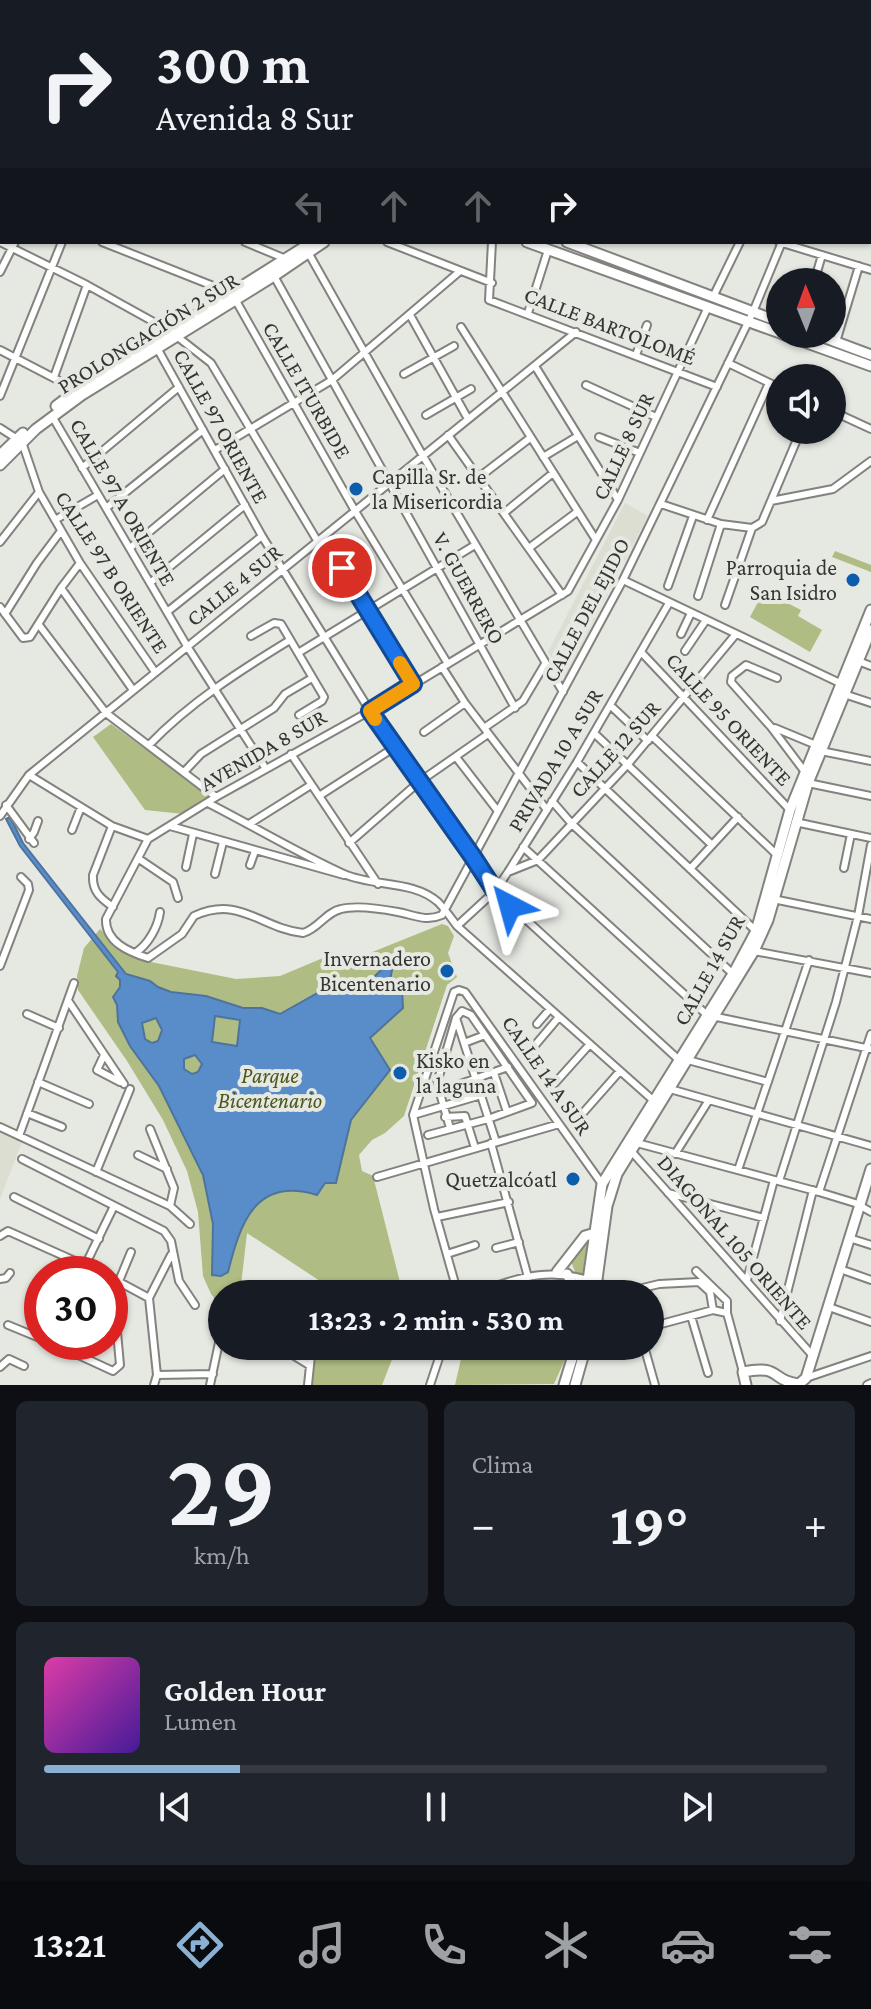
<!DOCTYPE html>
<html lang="es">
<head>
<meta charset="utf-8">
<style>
	:root { --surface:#171b24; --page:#20242c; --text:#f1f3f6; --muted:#9ea1a6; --line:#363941; --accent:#8ab0d4 }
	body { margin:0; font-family:"Crimson Pro",serif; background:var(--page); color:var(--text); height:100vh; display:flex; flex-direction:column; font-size:30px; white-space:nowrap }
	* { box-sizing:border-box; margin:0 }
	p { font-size:26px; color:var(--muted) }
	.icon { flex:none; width:44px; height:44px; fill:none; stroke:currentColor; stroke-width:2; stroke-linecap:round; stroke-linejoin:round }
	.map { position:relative; height:1385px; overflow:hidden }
	.sheet { display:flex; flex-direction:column; gap:16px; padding:16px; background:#0d0f14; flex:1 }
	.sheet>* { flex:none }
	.banner { position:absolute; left:0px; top:0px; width:872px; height:244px; box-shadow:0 2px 6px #0004; background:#171b24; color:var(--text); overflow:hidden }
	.needle { width:52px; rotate:359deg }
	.fabs { position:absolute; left:766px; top:268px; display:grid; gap:16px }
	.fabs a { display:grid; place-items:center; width:80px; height:80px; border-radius:50%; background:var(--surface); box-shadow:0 2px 6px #0004; font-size:40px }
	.speed { position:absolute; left:24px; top:1256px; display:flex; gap:16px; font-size:40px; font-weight:700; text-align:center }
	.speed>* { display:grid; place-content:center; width:104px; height:104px; border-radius:50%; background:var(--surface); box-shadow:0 2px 6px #0004; line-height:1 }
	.speed .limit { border:12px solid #d22; background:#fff; color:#111 }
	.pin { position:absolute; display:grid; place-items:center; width:68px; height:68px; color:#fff; margin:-34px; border:4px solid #fff; border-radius:50%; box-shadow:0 2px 8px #0007 }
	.me { position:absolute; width:88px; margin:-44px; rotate:321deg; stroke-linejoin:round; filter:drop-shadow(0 0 6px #0008) }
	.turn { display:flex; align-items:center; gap:28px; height:168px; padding:0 24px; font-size:36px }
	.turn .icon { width:104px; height:104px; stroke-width:2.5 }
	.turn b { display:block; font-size:56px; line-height:68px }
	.lanes { display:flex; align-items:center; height:76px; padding:0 24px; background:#0003; justify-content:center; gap:40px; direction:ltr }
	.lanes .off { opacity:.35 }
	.big { font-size:60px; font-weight:700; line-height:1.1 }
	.sheet .tile { flex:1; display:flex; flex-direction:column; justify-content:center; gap:12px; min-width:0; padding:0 28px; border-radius:12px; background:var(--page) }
	.sheet .dial { align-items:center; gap:0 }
	.dial b { font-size:104px; line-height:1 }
	.song { display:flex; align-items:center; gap:24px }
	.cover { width:96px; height:96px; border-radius:12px; background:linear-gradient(135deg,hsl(320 70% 55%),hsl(260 70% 35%)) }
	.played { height:8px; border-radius:4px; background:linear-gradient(90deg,var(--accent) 25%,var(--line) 25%) }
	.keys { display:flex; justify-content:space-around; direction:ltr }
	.heat { display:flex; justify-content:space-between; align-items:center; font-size:44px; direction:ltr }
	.sheet .tiles { flex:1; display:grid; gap:16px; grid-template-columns:1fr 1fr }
	.tile:last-child { grid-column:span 2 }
	.trip { position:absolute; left:208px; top:1280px; width:456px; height:80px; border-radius:40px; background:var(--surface); box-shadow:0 2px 6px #0004; font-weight:700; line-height:80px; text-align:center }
	.tab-bar { display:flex; height:128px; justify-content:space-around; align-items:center; background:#090b0e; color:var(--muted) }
	.tab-bar .icon { width:56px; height:56px }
	.tab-bar .on { color:var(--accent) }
	.tab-bar b { font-size:36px; color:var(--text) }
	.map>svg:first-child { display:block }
</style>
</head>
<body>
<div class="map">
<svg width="871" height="1385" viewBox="0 0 871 1385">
	<rect width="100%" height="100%" fill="#e6e8e2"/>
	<path fill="#dbded1" d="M625,503L648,516L565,677L548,652Z
		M0,1131L22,1142L0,1199Z"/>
	<path fill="#afbc83" d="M835,551L871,565V572L832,557Z
		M764,591L801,610L798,616L822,630L810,652L750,617Z
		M111,724L211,797L184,814L145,810L93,737Z
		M442,924L448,926L454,936L448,953L457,977L447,985L404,1116L385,1133L372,1140L359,1155L362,1171L373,1176L403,1294H320V1281L247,1233L240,1294H222V1307L211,1294L203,1276L198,1212L187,1171L163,1120L127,1061L78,990L77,976L84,948L100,929L114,943L141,960L236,979L280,976L323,958L365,955Z
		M590,1236L585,1275L575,1272L571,1261Z
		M316,1346H414L410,1358L393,1357L382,1385H311Z
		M464,1346H541L538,1347L540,1351L562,1349L563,1353H566L564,1348L571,1346L554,1384L455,1385Z"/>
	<path fill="#598dca" stroke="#4e739d" stroke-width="2" fill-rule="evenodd" d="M10,817L23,843L126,974L150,981L158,987L171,992L206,996L243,1008H262L280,1014L323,990L373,978L387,964L392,970L390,980L402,988L403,1008L370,1038L390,1070L351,1120L336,1183H325L317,1195C255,1176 240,1224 228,1272L221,1276L212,1275L213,1224L203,1175L159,1086L130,1046L118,1022L117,1005L113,997L120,987V980L116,976L118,972L20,846L6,819ZM215,1016L240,1020L237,1046L212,1042ZM156,1018L162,1030L158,1041L152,1043L145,1039L142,1023ZM195,1055L202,1064L198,1072L192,1074L184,1069V1059Z"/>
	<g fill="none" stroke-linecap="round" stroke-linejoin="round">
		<defs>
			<path id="street" d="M40,0L44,2
				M113,0L116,2
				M254,0L257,2
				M393,0L397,2
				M462,0L465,2
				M818,0L824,2
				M241,2L242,0
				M285,2L286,0
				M328,2L329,1
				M356,2V0
				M404,2V0
				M441,2L442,0
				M481,2V0
				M526,2V0
				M573,2L574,0
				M616,2L617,0
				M728,2L729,0
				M770,2V0
				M870,17L871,18
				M870,58L871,56
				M870,87H871
				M0,92L2,93
				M870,132L871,133
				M0,148L2,143
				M870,156L871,153
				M0,159L2,160
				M0,174L2,170
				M870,197H871
				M870,234H871
				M0,242L87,285L170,331L211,363L318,542
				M102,242L231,293
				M245,242L286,259
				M387,242L492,283
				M492,242L489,300L717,387
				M779,242L871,270
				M309,254L423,456L563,692
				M0,272L15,242
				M274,276L515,708
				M814,282L822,255
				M713,297L740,242
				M235,299L355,511L448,664
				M528,313L548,250
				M410,315L468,419
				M461,327L596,540
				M836,342L859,266
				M157,348L262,536L370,711L495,891L679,1060
				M0,350L77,390
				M636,355L647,325
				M728,363L780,388
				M535,366L618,500
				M404,374L454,346
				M54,377L87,285
				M586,385L656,417
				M0,396L62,242
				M832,411L871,429
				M426,415L471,389
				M52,416L187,646L266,769
				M0,428L22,442L39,492L80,563L155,672
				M448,435L562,595
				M599,437L640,453
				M215,450L332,380L459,272
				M543,457L578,436
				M82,468L179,387
				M478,478L530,438
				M771,501L833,489L871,461
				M661,504L721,524L752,528
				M106,508L203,430
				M504,513L553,473
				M55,520L98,495
				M707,520L769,383
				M752,528L762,522L801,430
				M323,537L413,684
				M0,542L39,492
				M130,548L225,469
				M529,548L577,512
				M623,580L844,685
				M150,583L245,505
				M668,586L693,516
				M61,588L133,690
				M698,596L721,524
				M725,605L752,528
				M0,607L23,638L30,637L61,588L80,563
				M167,612L262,536
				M5,614L37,563L61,531
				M39,625L106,713L216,797
				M681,634L691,613
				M251,636L274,623L281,624L324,697L322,701L299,715
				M685,651L706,620
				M641,652L790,810
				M298,653L475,545
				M858,661L871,666
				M442,667L465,703L547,810
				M777,678L746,665L732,676L731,682L771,727L805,772
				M841,693L871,703
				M610,705L648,741
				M484,728L523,701L545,664
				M775,728L816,745
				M424,732L465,703
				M594,733L712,845
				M652,736L777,855
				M149,745C189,703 241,670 290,640
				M821,751L871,761
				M291,754L378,884
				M456,757L497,810
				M577,762L756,931
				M184,772L201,754L274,708L285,694L312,678
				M29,775L112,826L148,839
				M808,783L871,796
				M319,796L395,747
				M552,801L572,824L733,974
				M208,803C253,826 298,853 344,874C374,887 413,880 438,902C445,909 451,918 457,926L654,1101
				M6,805L34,843
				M0,816L29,775L576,332
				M795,822L871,838
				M249,824L311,785
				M112,826L93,875C92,891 100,898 113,907
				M170,826L344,875
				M72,830L81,807
				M29,839L34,832L38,821
				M148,839L106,919C105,942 129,952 148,958L182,934L194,916C240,895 260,928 303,933C318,929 326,912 341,909C357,905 382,909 398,912C414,915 426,922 442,915L623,580L753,312L782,242
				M148,839L216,797L370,711L568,591L618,500L708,307
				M349,843L419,782L488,734
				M523,847L707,1015L871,1049
				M139,859L173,882L178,898
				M250,865L255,851
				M186,867L193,834
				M844,868L851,834
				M690,869L738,817
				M508,872L538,860L628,764L736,634
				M215,874L223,842
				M773,899L871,919
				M457,926L495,891L508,872L577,762L669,603
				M754,951L871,973
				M135,953C148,945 158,927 160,912
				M0,966L29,890L28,884L21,877
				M69,1002L124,1084
				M27,1014L59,1028
				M456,1018L496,1142
				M537,1024L550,1009
				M464,1043L485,1035
				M531,1050L559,1017
				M104,1055L97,1070L120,1082
				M688,1060L768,1082
				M494,1073L507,1112
				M38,1082L89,1104
				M555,1083L590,1044
				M670,1089L871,1146
				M438,1092L508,1067
				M27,1113L62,1127
				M582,1114L620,1071
				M413,1115L481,1095
				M445,1117L465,1116L475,1148
				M0,1127L170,1206L190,1224
				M450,1128L437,1083L456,1018
				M150,1129L174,1188L170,1206
				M428,1135L488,1119L532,1103L471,1015L462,1011L456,1018
				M19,1136L74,983
				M491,1143L528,1277
				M637,1143L819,1192L855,1203L871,1212
				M632,1152L813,1356
				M675,1154L709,1100
				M138,1155L167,1169
				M22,1159L164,1231L171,1241L179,1281L195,1305
				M738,1170L809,960
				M96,1172L130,1089
				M377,1177L559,1124
				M779,1181L836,1002L858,916L871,845
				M819,1192L871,1034
				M668,1193L764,1218
				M14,1197L99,1239
				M437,1217L509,1202
				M0,1236L8,1231L104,1274
				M849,1238L871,1245
				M496,1248L519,1242
				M447,1254L475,1245
				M840,1269L871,1280
				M81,1274L114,1206
				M110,1277L149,1298
				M0,1279L6,1278L10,1273
				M747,1280L774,1180
				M119,1281L131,1252
				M316,1286L317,1294
				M458,1294L434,1209L413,1115L454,992L459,990L465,992L602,1184
				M473,1294C523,1276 552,1265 604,1285
				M618,1294L659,1284L699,1282L710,1292L713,1310
				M829,1307L871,1322
				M727,1313L743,1372
				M691,1316L708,1373
				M780,1321L813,1190
				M8,1325L42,1339
				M650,1327L713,1310L727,1313V1301L696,1271
				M50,1342L113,1371L120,1365L117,1332L110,1325
				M278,1346L309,1365
				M644,1346L655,1385
				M0,1367L9,1359L24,1366
				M157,1375L213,1374
				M806,1378L871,1356
				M154,1385L157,1375L149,1298L171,1255
				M210,1385L221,1333L222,1327L215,1317
				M308,1385L312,1346
				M430,1385L443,1346
				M867,1385L871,1383"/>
			<path id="secondary" d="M0,39L2,40
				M0,48L2,49
				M527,242L780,333
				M567,242L780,322
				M782,334L871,366
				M815,334L871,355
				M56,406L77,390L312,242
				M0,455L23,433
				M0,465L36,429L82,395L274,276L324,242
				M557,1272L585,1236L595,1233
				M567,1274L578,1294
				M586,1294L602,1184L733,974L756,931L790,810L871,610
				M595,1294L607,1206L617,1174L754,951L768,920L808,783L871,630
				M564,1385L576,1346
				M575,1385L586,1346
				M746,1385L743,1372C781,1364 771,1381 799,1384L806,1378L871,1169"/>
		</defs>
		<use href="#street" stroke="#82837e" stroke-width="10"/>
		<use href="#secondary" stroke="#82837e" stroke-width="13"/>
		<use href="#street" stroke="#fff" stroke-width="6"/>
		<use href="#secondary" stroke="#fff" stroke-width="9"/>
	</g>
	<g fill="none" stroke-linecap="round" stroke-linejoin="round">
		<defs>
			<path id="route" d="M342,568L413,684L370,711L473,857L495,891L510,906"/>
		</defs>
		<use href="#route" stroke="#114b97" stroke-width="20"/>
		<use href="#route" stroke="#1a73e8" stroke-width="14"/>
		<path stroke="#f59e0b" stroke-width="14" d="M375,719L370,711L413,684L400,663"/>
	</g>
	<g fill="#0c5dab" stroke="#e6e8e2" stroke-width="3">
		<circle cx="356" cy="489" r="8"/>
		<circle cx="853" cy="580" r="8"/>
		<circle cx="447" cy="971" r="8"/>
		<circle cx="400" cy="1073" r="8"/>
		<circle cx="573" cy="1179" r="8"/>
	</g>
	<g text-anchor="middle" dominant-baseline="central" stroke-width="8" stroke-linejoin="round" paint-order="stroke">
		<g font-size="22" fill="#353634" stroke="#e6e8e2">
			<text transform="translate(610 326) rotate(21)">CALLE BARTOLOMÉ</text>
			<text transform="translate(148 333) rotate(-32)">PROLONGACIÓN 2 SUR</text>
			<text transform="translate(307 390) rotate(60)">CALLE ITURBIDE</text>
			<text transform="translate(221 426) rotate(61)">CALLE 97 ORIENTE</text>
			<text transform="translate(623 446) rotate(-65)">CALLE 8 SUR</text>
			<text transform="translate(123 502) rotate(60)">CALLE 97 A ORIENTE</text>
			<text transform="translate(112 572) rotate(57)">CALLE 97 B ORIENTE</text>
			<text transform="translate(234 585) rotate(-39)">CALLE 4 SUR</text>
			<text transform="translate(469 588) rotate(61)">V. GUERRERO</text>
			<text transform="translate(586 610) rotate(-62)">CALLE DEL EJIDO</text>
			<text transform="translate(729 719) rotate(47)">CALLE 95 ORIENTE</text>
			<text transform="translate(615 749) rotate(-48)">CALLE 12 SUR</text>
			<text transform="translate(263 750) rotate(-30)">AVENIDA 8 SUR</text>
			<text transform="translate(555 760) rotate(-59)">PRIVADA 10 A SUR</text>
			<text transform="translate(709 970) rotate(-61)">CALLE 14 SUR</text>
			<text transform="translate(547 1075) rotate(55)">CALLE 14 A SUR</text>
			<text transform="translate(735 1242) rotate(49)">DIAGONAL 105 ORIENTE</text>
		</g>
		<g font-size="22" fill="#353634" stroke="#e6e8e2" text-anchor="end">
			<text x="372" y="476" text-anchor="start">Capilla Sr. de<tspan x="372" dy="25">la Misericordia</tspan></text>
			<text x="837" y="567">Parroquia de<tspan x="837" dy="25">San Isidro</tspan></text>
			<text x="431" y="958">Invernadero<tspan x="431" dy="25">Bicentenario</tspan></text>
			<text x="416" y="1060" text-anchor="start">Kisko en<tspan x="416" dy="25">la laguna</tspan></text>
			<text x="557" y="1179">Quetzalcóatl</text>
		</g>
		<g font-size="22" font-style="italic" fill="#4c571c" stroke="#e6e8e2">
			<text x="270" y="1075">Parque<tspan x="270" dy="25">Bicentenario</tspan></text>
		</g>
	</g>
</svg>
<div class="fabs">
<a><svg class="needle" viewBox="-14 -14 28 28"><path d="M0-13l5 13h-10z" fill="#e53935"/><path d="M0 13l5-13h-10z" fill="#9ea1a6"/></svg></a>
<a><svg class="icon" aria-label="sound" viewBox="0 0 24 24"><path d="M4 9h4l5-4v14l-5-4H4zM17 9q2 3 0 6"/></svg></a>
</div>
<div class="speed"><div class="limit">30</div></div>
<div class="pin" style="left:342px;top:568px;background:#d93025"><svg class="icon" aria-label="arrive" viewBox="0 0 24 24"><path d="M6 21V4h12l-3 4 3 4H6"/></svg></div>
<svg class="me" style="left:510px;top:906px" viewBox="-20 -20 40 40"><path d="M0-17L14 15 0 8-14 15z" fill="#1a73e8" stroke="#fff" stroke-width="4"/></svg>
<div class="trip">13:23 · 2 min · 530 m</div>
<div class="banner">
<div class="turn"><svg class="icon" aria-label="right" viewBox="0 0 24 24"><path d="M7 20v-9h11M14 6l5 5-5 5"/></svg><div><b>300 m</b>Avenida 8 Sur</div></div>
<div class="lanes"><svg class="icon off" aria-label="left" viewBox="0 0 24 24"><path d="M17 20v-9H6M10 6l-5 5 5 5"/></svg><svg class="icon off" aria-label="ahead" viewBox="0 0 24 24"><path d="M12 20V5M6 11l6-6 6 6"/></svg><svg class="icon off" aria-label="ahead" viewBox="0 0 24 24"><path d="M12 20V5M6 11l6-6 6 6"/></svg><svg class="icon" aria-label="right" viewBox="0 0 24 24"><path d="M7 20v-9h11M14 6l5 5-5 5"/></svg></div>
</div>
</div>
<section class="sheet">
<div class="tiles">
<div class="tile dial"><b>29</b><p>km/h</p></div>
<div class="tile"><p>Clima</p>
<div class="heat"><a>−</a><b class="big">19°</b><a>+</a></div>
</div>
<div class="tile">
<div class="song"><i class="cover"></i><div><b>Golden Hour</b><p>Lumen</p></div></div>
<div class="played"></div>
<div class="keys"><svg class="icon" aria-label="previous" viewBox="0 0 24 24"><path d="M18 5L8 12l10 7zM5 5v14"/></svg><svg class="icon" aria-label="pause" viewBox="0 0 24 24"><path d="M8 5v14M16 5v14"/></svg><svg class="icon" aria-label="next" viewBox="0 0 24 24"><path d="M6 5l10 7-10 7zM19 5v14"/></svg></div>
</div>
</div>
</section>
<nav class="tab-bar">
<b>13:21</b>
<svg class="icon on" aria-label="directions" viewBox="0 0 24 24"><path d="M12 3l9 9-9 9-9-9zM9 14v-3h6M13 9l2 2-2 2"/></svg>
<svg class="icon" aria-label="music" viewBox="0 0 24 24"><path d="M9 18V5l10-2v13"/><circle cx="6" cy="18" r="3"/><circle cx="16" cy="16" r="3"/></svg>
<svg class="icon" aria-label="phone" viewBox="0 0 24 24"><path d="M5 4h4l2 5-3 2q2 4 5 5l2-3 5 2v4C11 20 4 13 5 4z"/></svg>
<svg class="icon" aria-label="climate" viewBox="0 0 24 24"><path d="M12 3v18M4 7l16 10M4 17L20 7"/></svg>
<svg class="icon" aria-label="car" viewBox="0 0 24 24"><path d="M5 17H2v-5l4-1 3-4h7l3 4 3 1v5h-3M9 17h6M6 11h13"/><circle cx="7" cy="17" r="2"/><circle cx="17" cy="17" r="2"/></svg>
<svg class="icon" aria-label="filters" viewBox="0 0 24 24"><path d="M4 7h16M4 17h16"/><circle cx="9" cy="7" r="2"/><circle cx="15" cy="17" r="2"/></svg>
</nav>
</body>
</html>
